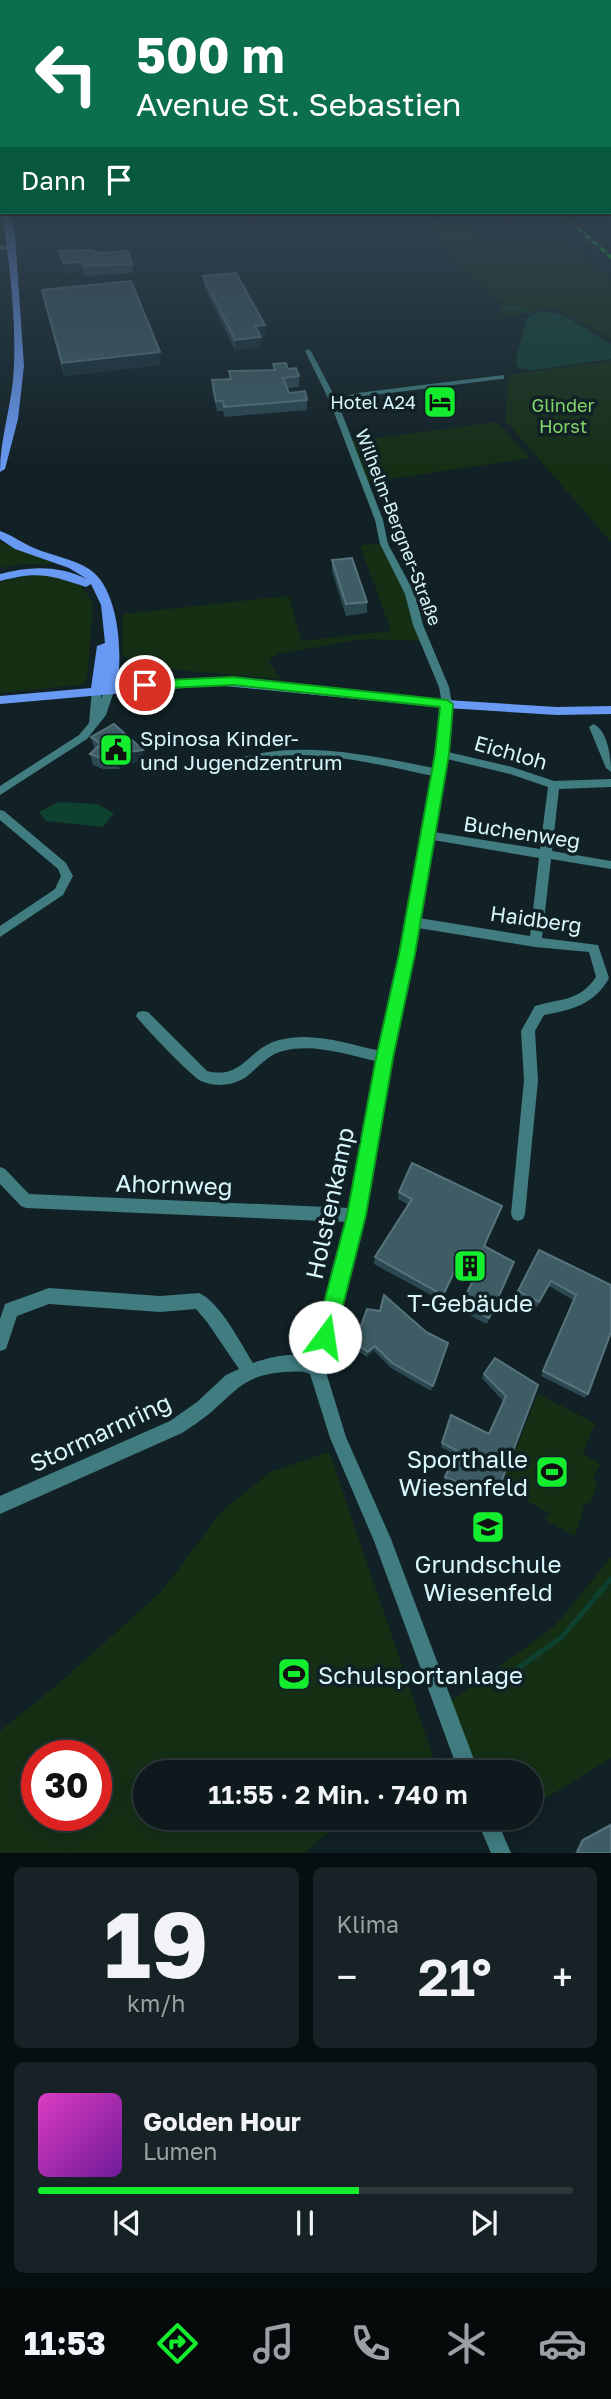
<!DOCTYPE html>
<html lang="de">
<head>
<meta charset="utf-8">
<style>
	:root { --surface:#0d191c; --page:#162225; --text:#f1f3f6; --muted:#9aa0a3; --line:#2d383b; --accent:#13ed2e }
	body { margin:0; font-family:"Golos Text",sans-serif; background:var(--page); color:var(--text); height:100vh; display:flex; flex-direction:column; font-size:26px; white-space:nowrap }
	* { box-sizing:border-box; margin:0 }
	p { font-size:23px; color:var(--muted) }
	.icon { flex:none; width:38px; height:38px; fill:none; stroke:currentColor; stroke-width:2; stroke-linecap:round; stroke-linejoin:round }
	.map { position:relative; height:1853px; overflow:hidden }
	.sheet { display:flex; flex-direction:column; gap:14px; padding:14px; background:#070e0f; flex:1 }
	.sheet>* { flex:none }
	.banner { position:absolute; left:0px; top:0px; width:612px; height:214px; box-shadow:0 4px 18px #0003,0 0 0 2px var(--line); background:#0b6e4f; color:#fff; overflow:hidden }
	.speed { position:absolute; left:21px; top:1740px; display:flex; gap:14px; font-size:35px; font-weight:700; text-align:center }
	.speed>* { display:grid; place-content:center; width:91px; height:91px; border-radius:50%; background:var(--surface); box-shadow:0 4px 18px #0003,0 0 0 2px var(--line); line-height:1 }
	.speed .limit { border:10px solid #d22; background:#fff; color:#111 }
	.pin { position:absolute; display:grid; place-items:center; width:60px; height:60px; color:#fff; margin:-30px; border:4px solid #fff; border-radius:50%; box-shadow:0 2px 7px #0007 }
	.me { position:absolute; width:77px; margin:-38px; rotate:14deg; stroke-linejoin:round; filter:drop-shadow(0 0 5px #0008) }
	.turn { display:flex; align-items:center; gap:24px; height:147px; padding:0 21px; font-size:32px }
	.turn .icon { width:91px; height:91px; stroke-width:2.5 }
	.turn b { display:block; font-size:49px; line-height:60px }
	.then { display:flex; align-items:center; height:66px; padding:0 21px; background:#0003; gap:14px; font-size:26px }
	.big { font-size:52px; font-weight:600; line-height:1.1 }
	.sheet .widget { flex:1; display:flex; flex-direction:column; justify-content:center; gap:10px; min-width:0; padding:0 24px; border-radius:10px; background:var(--page) }
	.sheet .dial { align-items:center; gap:0 }
	.dial b { font-size:91px; line-height:1 }
	.song { display:flex; align-items:center; gap:21px }
	.cover { width:84px; height:84px; border-radius:10px; background:linear-gradient(135deg,hsl(310 70% 55%),hsl(280 70% 35%)) }
	.played { height:7px; border-radius:4px; background:linear-gradient(90deg,var(--accent) 60%,var(--line) 60%) }
	.keys { display:flex; justify-content:space-around; direction:ltr }
	.heat { display:flex; justify-content:space-between; align-items:center; font-size:38px; direction:ltr }
	.sheet .tiles { flex:1; display:grid; gap:14px; grid-template-columns:1fr 1fr }
	.widget:last-child { grid-column:span 2 }
	.trip { position:absolute; left:133px; top:1760px; width:410px; height:70px; border-radius:35px; background:var(--surface); box-shadow:0 4px 18px #0003,0 0 0 2px var(--line); font-weight:600; line-height:70px; text-align:center }
	.dock { display:flex; height:112px; justify-content:space-around; align-items:center; background:#050a0b; color:var(--muted) }
	.dock .icon { width:49px; height:49px }
	.dock .selected { color:var(--accent) }
	.dock b { font-size:32px; color:var(--text) }
	.map>svg:first-child { display:block }
</style>
</head>
<body>
<div class="map">
<svg width="611" height="1853" viewBox="0 0 611 1853">
	<rect width="100%" height="100%" fill="#112125"/>
	<path fill="#152f15" fill-rule="evenodd" d="M466,222L486,241L508,239L575,248L611,281V338L551,307L487,321L501,313L500,309L504,305L461,268L429,224Z
		M611,361V542L506,421L508,375Z
		M496,422L530,458L364,483L349,442Z
		M0,542L53,563V564H22L0,568Z
		M384,544L425,641L362,639L278,654L268,660L280,679L145,667L123,656V614L289,596L301,641L391,631L360,545Z
		M38,575L64,576L81,586L93,602L87,681L79,685L0,693V583L8,579Z
		M538,1394L595,1423L583,1453L600,1464L593,1479L598,1483L590,1503H585L575,1536L545,1520L551,1514L501,1486Z
		M329,1452L433,1756L409,1773H145V1818H344L305,1853H0V1731L56,1686L162,1591L221,1512L270,1472ZM37,1755H96V1815H37Z
		M611,1557V1758L530,1808V1773H473L448,1703L554,1627Z"/>
	<path fill="#0e4130" d="M540,311C567,311 589,333 611,344V359L533,370L518,368L516,359L527,318Z
		M59,802L97,804L114,813L103,827L46,821L39,812Z"/>
	<g fill="none" stroke-linecap="round" stroke-linejoin="round">
		<path stroke="#0e4130" stroke-width="2" d="M501,307L520,309L531,314"/>
		<path stroke="#0e4130" stroke-width="5" d="M500,1681L562,1637L611,1579"/>
		<path fill="#407c80" fill-rule="evenodd" d="M0,246L12,245L15,247L0,250Z
			M308,349L311,351L336,399L357,393L504,375V379H501L358,397L338,403L383,520L388,544L415,594L423,625L449,687L452,704L448,752L512,767L554,781L611,779V787L559,789L552,851L611,861V869L551,859L542,938L598,945L609,978C595,1004 572,1010 544,1015L535,1031L538,1080L525,1214L523,1219L518,1221L513,1219L511,1214L524,1080L521,1031L535,1006C561,998 579,1002 596,977L589,952L535,947L418,928L363,1215L325,1369L346,1437L391,1539L479,1773H459L374,1541L330,1438L310,1374C302,1370 293,1372 284,1372C244,1375 236,1391 209,1414C200,1421 191,1427 182,1433L0,1514V1496L170,1421L197,1402L226,1375L239,1369L207,1322L196,1309L160,1312L49,1304L17,1316L6,1349L0,1351V1319L5,1304L49,1288L160,1296L199,1293C220,1302 241,1344 253,1363C271,1357 294,1351 312,1358L347,1222L26,1208L21,1206L0,1184V1167L5,1169L29,1194L350,1208L379,1062C348,1055 314,1043 283,1051C266,1055 257,1070 243,1079C230,1086 215,1087 201,1081C192,1077 143,1026 136,1016L138,1012L143,1011L148,1012L207,1071C243,1080 248,1048 279,1040C313,1031 348,1044 381,1051L433,776C375,764 309,746 250,761C242,764 234,768 225,771L220,767L221,764C292,737 362,754 434,768L442,704L439,687L413,625L405,594L380,544L375,520L330,402L305,351ZM447,759L510,774L548,787L540,849L434,832ZM433,840L539,858L530,936L419,918Z
			M110,685L115,688L106,715L87,739L0,795V786L79,735L89,723L92,690L97,687L101,688V699L105,688Z
			M594,724C608,732 611,757 611,772L606,768L589,727Z
			M0,810L4,811L66,863L73,876L63,895L0,937V926L55,889L61,876L58,869L0,820Z
			M476,1818H496L511,1853H491Z"/>
		<path fill="#6899f3" fill-rule="evenodd" d="M2,211L9,212L15,234L24,366L18,419L5,469L0,472C0,436 13,402 14,366C16,316 9,260 2,211Z
			M0,531C12,535 22,543 34,548C52,556 72,558 89,569C119,588 123,654 117,686L216,677L447,700L557,707L611,706V714L557,715L447,708L216,685L0,704V696L91,688L97,646L105,643L101,605L91,584L86,587C48,575 40,571 0,581V574C29,566 59,565 87,579L69,568L15,549L0,539Z"/>
		<defs>
			<path id="rail" d="M559,212L611,257"/>
		</defs>
		<use href="#rail" stroke="#13ed2e" stroke-width="3.5"/>
		<use href="#rail" stroke="#112125" stroke-width="2" stroke-dasharray="5" stroke-linecap="butt"/>
	</g>
	<path fill="#2c4952" d="M60,251L132,264L133,273L84,276L83,271L65,273Z
		M203,276L265,325V335L260,336L261,347L235,350L204,286Z
		M42,290L161,365L64,376L44,303Z
		M273,364L288,369L299,376V387L287,388L289,393L307,400V410L225,417L223,411H217L212,390V380L229,379V371L273,370Z
		M332,560L367,602V613L346,616L332,571Z
		M114,724L144,761L131,763L126,759L119,769H103L93,765L90,754L95,749L94,748L91,737Z
		M399,1192L502,1206L485,1246L514,1262L487,1324L459,1310L461,1304L473,1281L455,1273L442,1301L374,1264L375,1257L409,1205L398,1199Z
		M539,1250L611,1285L588,1394L585,1398L541,1376L573,1300L549,1286L537,1307L516,1297Z
		M359,1331L426,1332L448,1343L431,1391L391,1368L374,1351L367,1357L358,1351Z
		M484,1374L538,1385L499,1488L497,1492L486,1486L481,1497L444,1481L454,1454L441,1447L451,1415L488,1434L503,1401L482,1378Z
		M611,1823V1853H575L581,1840Z"/>
	<path fill="#193138" d="M82,262L83,271L65,273L63,263Z
		M265,325V335L256,336L255,326Z
		M261,337V347L235,350V340Z
		M160,352L161,365L64,376L62,363Z
		M124,748L126,759L119,769L117,758Z
		M143,750L144,761L131,763L129,752Z
		M457,1266L455,1273L442,1301L443,1295Z
		M375,1346L374,1351L367,1357L368,1352Z"/>
	<path fill="#3e5c64" stroke="#56747c" stroke-width="2" d="M88,250L99,253L128,251L132,264L83,266L82,262L63,263L60,251Z
		M236,273L265,325L255,326L261,337L235,340L203,276Z
		M131,281L160,352L62,363L42,290Z
		M286,363L288,369L296,368L299,376L283,378L289,393L305,391L307,400L224,407L223,401H216L212,380L231,379L229,371L275,370L273,364Z
		M352,558L367,602L346,604L332,560Z
		M114,724L143,750L129,752L124,748L117,758H101L90,754L101,744L91,737Z
		M412,1163L502,1206L484,1246L514,1262L489,1318L461,1304L476,1275L457,1266L443,1295L375,1257L412,1199L399,1192Z
		M539,1250L611,1285V1332L588,1394L543,1371L576,1295L551,1281L539,1302L518,1291Z
		M384,1295L426,1332L448,1343L433,1386L392,1363L375,1346L368,1352L359,1346V1331L367,1309L380,1311Z
		M495,1358L538,1385L499,1488L488,1482L483,1493L445,1477L456,1450L442,1443L451,1415L489,1434L506,1396L484,1374Z
		M611,1825V1853H577L583,1840Z"/>
	<linearGradient id="sky" x2="0" y2="1"><stop stop-color="#091214"/><stop offset="0.45" stop-color="#324351"/><stop offset="1" stop-color="#324351" stop-opacity="0"/></linearGradient>
	<rect width="611" height="469" fill="url(#sky)"/>
	<path fill="#13ed2e" stroke="#0c9a1e" stroke-width="2" d="M233,677L447,700L453,704L449,754L415,954L393,1058L366,1215L335,1337L332,1344L325,1347L318,1344L315,1337L347,1215L376,1058L399,954L435,754L440,707L233,685L145,689L138,685L145,681Z"/>
	<defs>
		<symbol id="hotel-square" viewBox="-11 -11 22 22"><rect x="-9" y="-9" width="18" height="18" rx="4" fill="#13ed2e" stroke="#112125"/><path d="M-6-4.5h1.5V1H6V5H4.5V3h-9V5H-6ZM-4 0a1.8 1.8 0 1 1 3.6 0ZM.5 0V-2.5h3Q6-2.5 6 0Z" fill="#111"/></symbol>
		<symbol id="civic-square" viewBox="-11 -11 22 22"><rect x="-9" y="-9" width="18" height="18" rx="4" fill="#13ed2e" stroke="#112125"/><path d="M-.6-6.5H3V-4.5H.6V-3L4-1V1h2V6H-6V1h2V-1L-.6-3ZM-1.2 2.5V6h2.4V2.5Z" fill="#111"/></symbol>
		<symbol id="building-square" viewBox="-11 -11 22 22"><rect x="-9" y="-9" width="18" height="18" rx="4" fill="#13ed2e" stroke="#112125"/><path d="M-4-6H4V6H1V3H-1V6H-4ZM-2.5-4.3h1.7v1.8h-1.7ZM.8-4.3h1.7v1.8H.8ZM-2.5-1h1.7V.8h-1.7ZM.8-1h1.7V.8H.8Z" fill="#111"/></symbol>
		<symbol id="stadium-square" viewBox="-11 -11 22 22"><rect x="-9" y="-9" width="18" height="18" rx="4" fill="#13ed2e" stroke="#112125"/><path d="M0-5a6.5 5 0 1 0 0 10a6.5 5 0 1 0 0-10ZM-3.5-1.8h7v3.6h-7Z" fill="#111"/></symbol>
		<symbol id="school-square" viewBox="-11 -11 22 22"><rect x="-9" y="-9" width="18" height="18" rx="4" fill="#13ed2e" stroke="#112125"/><path d="M0-5L7-2L0 1L-7-2ZM-4 1L0 2.5L4 1V4Q0 6-4 4Z" fill="#111"/></symbol>
	</defs>
	<g fill-rule="evenodd">
		<use href="#hotel-square" x="421" y="383" width="38" height="38"/>
		<use href="#civic-square" x="97" y="731" width="38" height="38"/>
		<use href="#building-square" x="451" y="1247" width="38" height="38"/>
		<use href="#stadium-square" x="533" y="1453" width="38" height="38"/>
		<use href="#school-square" x="469" y="1508" width="38" height="38"/>
		<use href="#stadium-square" x="275" y="1655" width="38" height="38"/>
	</g>
	<g text-anchor="middle" dominant-baseline="central" stroke-width="7" stroke-linejoin="round" paint-order="stroke">
		<g font-size="18" fill="#d8f7fc" stroke="#112125" text-anchor="end">
			<text x="416" y="402">Hotel A24</text>
		</g>
		<g font-size="18" fill="#82d769" stroke="#112125">
			<text x="563" y="405">Glinder<tspan x="563" dy="21">Horst</tspan></text>
		</g>
		<g font-size="18" fill="#d8f7fc" stroke="#112125">
			<text transform="translate(399 527) rotate(69)">Wilhelm-Bergner-Straße</text>
		</g>
		<g font-size="21" fill="#d8f7fc" stroke="#112125" text-anchor="start">
			<text x="140" y="738">Spinosa Kinder-<tspan x="140" dy="24">und Jugendzentrum</tspan></text>
		</g>
		<g font-size="21" fill="#d8f7fc" stroke="#112125">
			<text transform="translate(511 752) rotate(16)">Eichloh</text>
			<text transform="translate(522 832) rotate(9)">Buchenweg</text>
			<text transform="translate(536 919) rotate(8)">Haidberg</text>
		</g>
		<g font-size="24" fill="#d8f7fc" stroke="#112125">
			<text transform="translate(174 1184) rotate(2)">Ahornweg</text>
			<text transform="translate(329 1203) rotate(-78)">Holstenkamp</text>
			<text transform="translate(100 1432) rotate(-25)">Stormarnring</text>
		</g>
		<g font-size="24" fill="#d8f7fc" stroke="#112125">
			<text x="470" y="1302">T-Gebäude</text>
			<text x="528" y="1458" text-anchor="end">Sporthalle<tspan x="528" dy="28">Wiesenfeld</tspan></text>
			<text x="488" y="1563">Grundschule<tspan x="488" dy="28">Wiesenfeld</tspan></text>
			<text x="318" y="1674" text-anchor="start">Schulsportanlage</text>
		</g>
	</g>
</svg>
<div class="speed"><div class="limit">30</div></div>
<div class="pin" style="left:145px;top:685px;background:#d93025"><svg class="icon" aria-label="arrive" viewBox="0 0 24 24"><path d="M6 21V4h12l-3 4 3 4H6"/></svg></div>
<svg class="me" style="left:325px;top:1337px" viewBox="-20 -20 40 40"><circle r="19" fill="#fff"/><path d="M0-13L10 11 0 6-10 11z" fill="#13ed2e"/></svg>
<div class="trip">11:55 · 2 Min. · 740 m</div>
<div class="banner">
<div class="turn"><svg class="icon" aria-label="left" viewBox="0 0 24 24"><path d="M17 20v-9H6M10 6l-5 5 5 5"/></svg><div><b>500 m</b>Avenue St. Sebastien</div></div>
<div class="then">Dann<svg class="icon" aria-label="arrive" viewBox="0 0 24 24"><path d="M6 21V4h12l-3 4 3 4H6"/></svg></div>
</div>
</div>
<section class="sheet">
<div class="tiles">
<div class="widget dial"><b>19</b><p>km/h</p></div>
<div class="widget"><p>Klima</p>
<div class="heat"><a>−</a><b class="big">21°</b><a>+</a></div>
</div>
<div class="widget">
<div class="song"><i class="cover"></i><div><b>Golden Hour</b><p>Lumen</p></div></div>
<div class="played"></div>
<div class="keys"><svg class="icon" aria-label="previous" viewBox="0 0 24 24"><path d="M18 5L8 12l10 7zM5 5v14"/></svg><svg class="icon" aria-label="pause" viewBox="0 0 24 24"><path d="M8 5v14M16 5v14"/></svg><svg class="icon" aria-label="next" viewBox="0 0 24 24"><path d="M6 5l10 7-10 7zM19 5v14"/></svg></div>
</div>
</div>
</section>
<nav class="dock">
<b>11:53</b>
<svg class="icon selected" aria-label="directions" viewBox="0 0 24 24"><path d="M12 3l9 9-9 9-9-9zM9 14v-3h6M13 9l2 2-2 2"/></svg>
<svg class="icon" aria-label="music" viewBox="0 0 24 24"><path d="M9 18V5l10-2v13"/><circle cx="6" cy="18" r="3"/><circle cx="16" cy="16" r="3"/></svg>
<svg class="icon" aria-label="phone" viewBox="0 0 24 24"><path d="M5 4h4l2 5-3 2q2 4 5 5l2-3 5 2v4C11 20 4 13 5 4z"/></svg>
<svg class="icon" aria-label="climate" viewBox="0 0 24 24"><path d="M12 3v18M4 7l16 10M4 17L20 7"/></svg>
<svg class="icon" aria-label="car" viewBox="0 0 24 24"><path d="M5 17H2v-5l4-1 3-4h7l3 4 3 1v5h-3M9 17h6M6 11h13"/><circle cx="7" cy="17" r="2"/><circle cx="17" cy="17" r="2"/></svg>
</nav>
</body>
</html>
